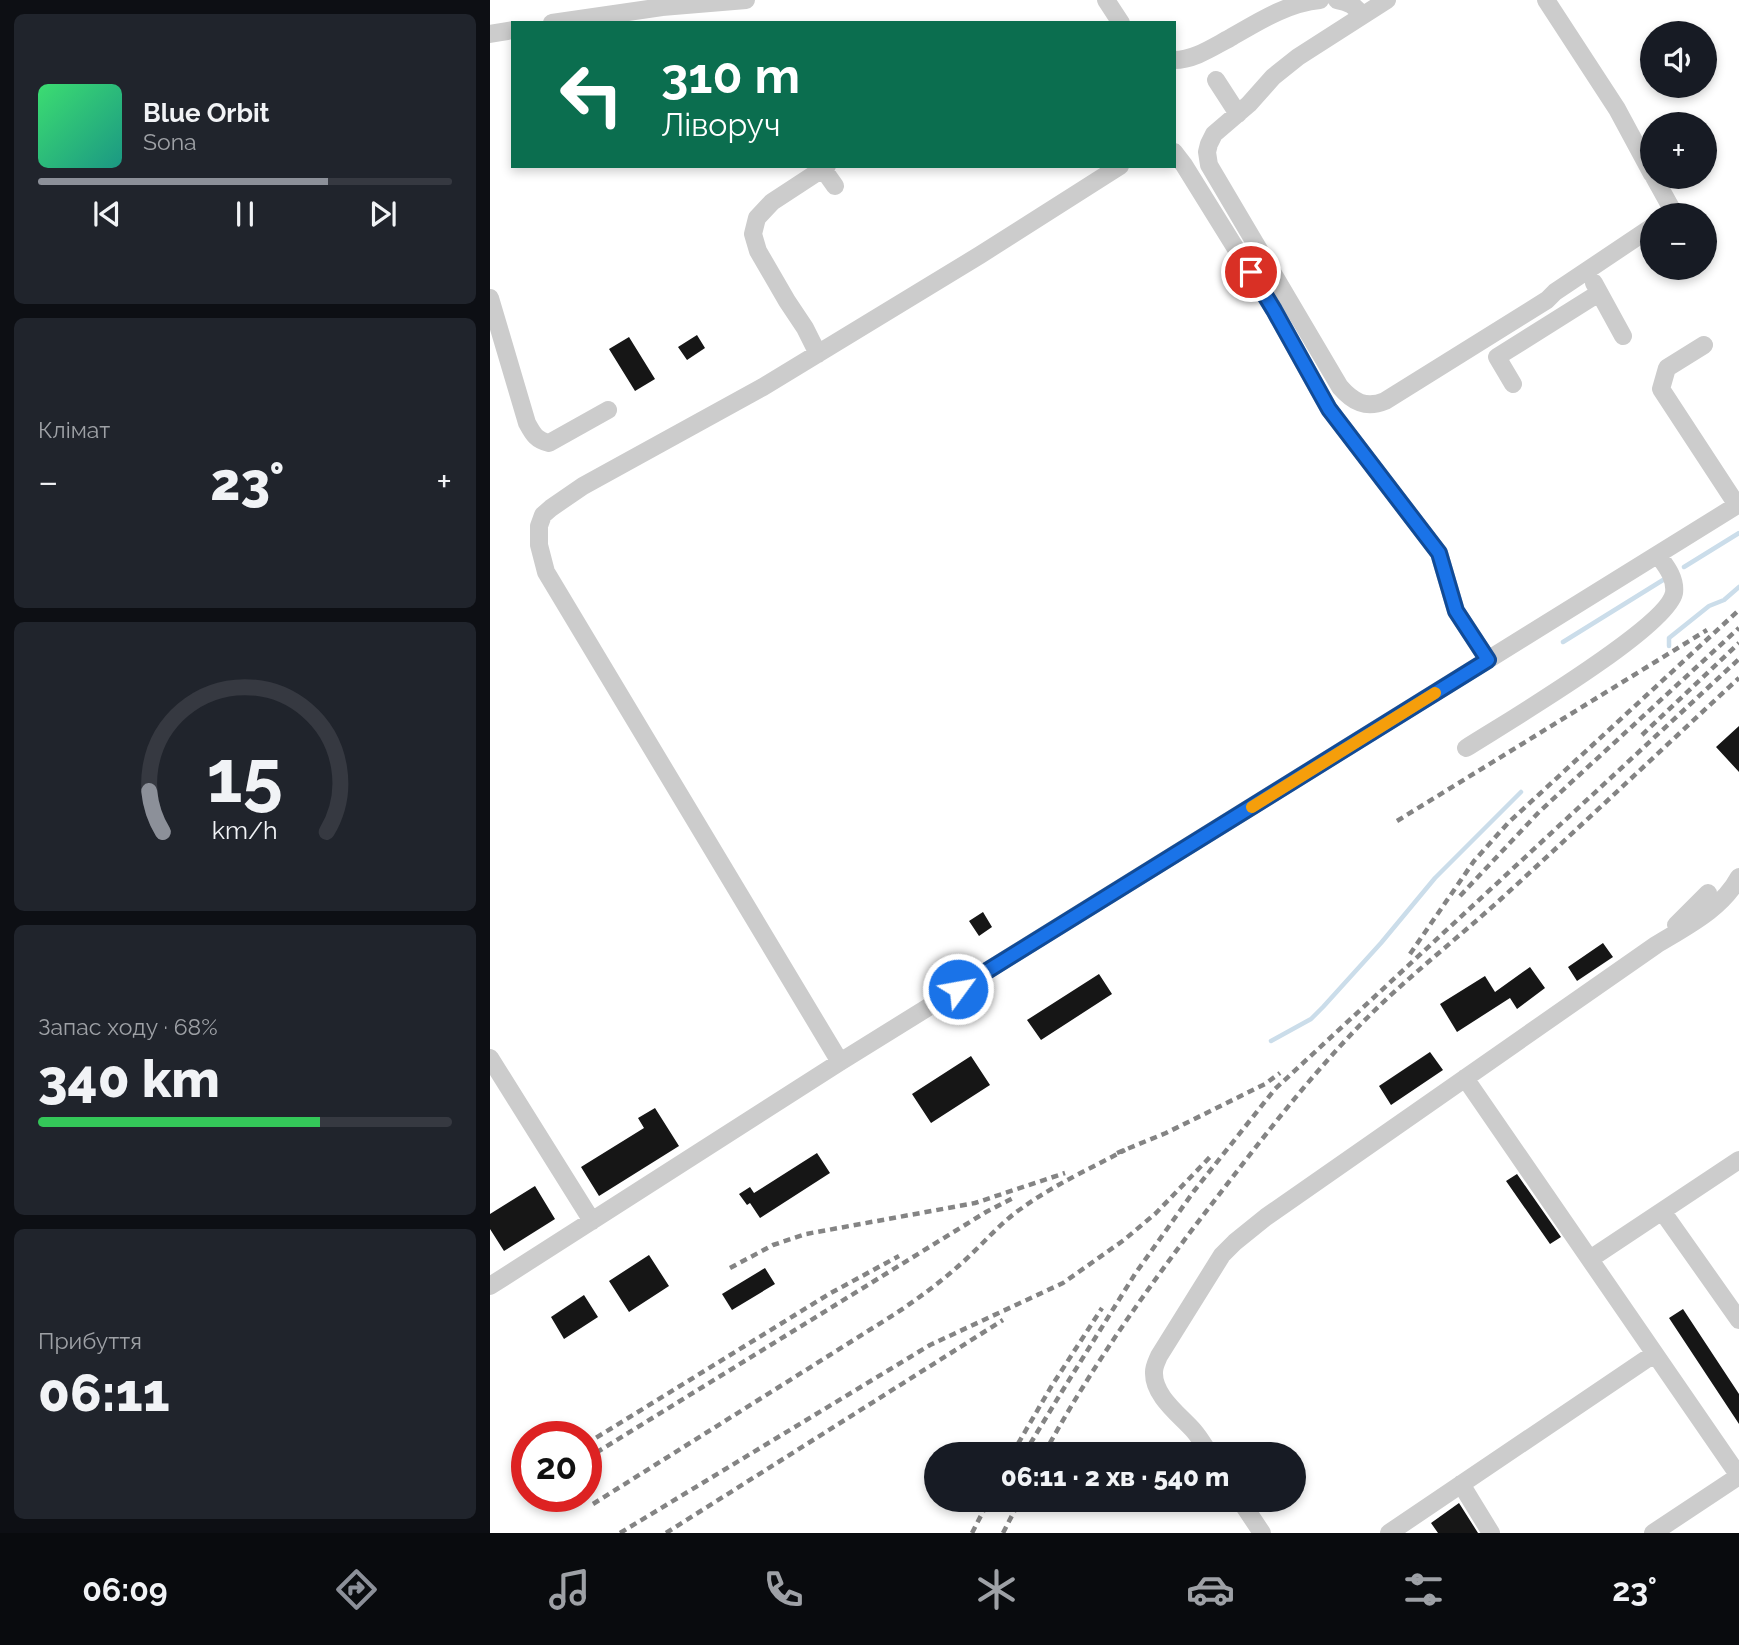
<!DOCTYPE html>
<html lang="uk">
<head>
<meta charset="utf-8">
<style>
	:root { --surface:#171b24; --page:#20242c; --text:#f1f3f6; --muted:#9ea1a6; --line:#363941; --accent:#8c9099 }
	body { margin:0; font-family:Raleway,sans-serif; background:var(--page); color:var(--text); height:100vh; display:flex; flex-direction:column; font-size:26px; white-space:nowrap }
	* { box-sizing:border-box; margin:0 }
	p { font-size:23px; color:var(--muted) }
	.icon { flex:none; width:38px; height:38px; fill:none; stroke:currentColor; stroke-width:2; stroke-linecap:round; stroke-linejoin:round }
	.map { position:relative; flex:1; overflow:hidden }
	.side { display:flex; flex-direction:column; gap:14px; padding:14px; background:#0d0f14; width:490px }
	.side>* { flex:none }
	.top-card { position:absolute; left:21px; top:21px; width:665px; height:147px; border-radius:0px; box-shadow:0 4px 10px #0003; background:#0b6e4f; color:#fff; overflow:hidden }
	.fabs { position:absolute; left:1150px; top:21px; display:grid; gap:14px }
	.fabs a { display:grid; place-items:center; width:77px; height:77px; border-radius:50%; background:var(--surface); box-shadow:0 4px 10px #0003; font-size:35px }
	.speed { position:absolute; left:21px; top:1421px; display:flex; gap:14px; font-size:35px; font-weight:700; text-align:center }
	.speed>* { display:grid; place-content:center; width:91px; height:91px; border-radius:50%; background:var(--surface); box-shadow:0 4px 10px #0003; line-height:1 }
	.speed .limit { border:10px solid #d22; background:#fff; color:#111 }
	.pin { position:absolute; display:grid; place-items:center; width:60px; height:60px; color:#fff; margin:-30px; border:4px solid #fff; border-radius:50%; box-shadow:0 2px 7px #0007 }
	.me { position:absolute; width:77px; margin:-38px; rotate:58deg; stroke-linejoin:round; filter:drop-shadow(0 0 5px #0008) }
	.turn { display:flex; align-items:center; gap:24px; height:147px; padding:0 35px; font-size:32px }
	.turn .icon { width:91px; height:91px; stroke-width:2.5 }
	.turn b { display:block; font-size:49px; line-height:60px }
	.big { font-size:52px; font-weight:800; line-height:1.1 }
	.side .tile { flex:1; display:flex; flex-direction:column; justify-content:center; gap:10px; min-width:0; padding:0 24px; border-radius:10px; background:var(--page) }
	.side .dial { align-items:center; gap:0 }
	.dial svg { height:182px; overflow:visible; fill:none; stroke:var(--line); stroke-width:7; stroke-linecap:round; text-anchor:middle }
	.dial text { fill:var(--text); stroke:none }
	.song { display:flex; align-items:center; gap:21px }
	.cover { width:84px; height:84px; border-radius:10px; background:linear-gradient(135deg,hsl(140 70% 55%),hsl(170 70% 35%)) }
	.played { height:7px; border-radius:4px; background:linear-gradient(90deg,var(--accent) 70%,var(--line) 70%) }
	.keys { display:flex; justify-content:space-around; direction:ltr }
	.heat { display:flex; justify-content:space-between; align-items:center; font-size:38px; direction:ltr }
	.charge { height:10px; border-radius:5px; background:linear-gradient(90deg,#34c759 68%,var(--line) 0) }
	.trip { position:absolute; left:434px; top:1442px; width:382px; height:70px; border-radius:35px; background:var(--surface); box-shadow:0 4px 10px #0003; font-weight:800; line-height:70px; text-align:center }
	.menu { display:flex; height:112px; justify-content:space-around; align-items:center; background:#090b0e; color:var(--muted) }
	.menu .icon { width:49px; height:49px }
	.menu .on { color:var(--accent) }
	.menu b { font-size:32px; color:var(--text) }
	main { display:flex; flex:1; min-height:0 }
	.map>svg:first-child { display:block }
</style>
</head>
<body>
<main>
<section class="side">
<div class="tile">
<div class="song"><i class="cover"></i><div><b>Blue Orbit</b><p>Sona</p></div></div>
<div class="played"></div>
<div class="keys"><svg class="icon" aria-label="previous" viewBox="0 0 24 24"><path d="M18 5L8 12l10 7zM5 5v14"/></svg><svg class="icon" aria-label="pause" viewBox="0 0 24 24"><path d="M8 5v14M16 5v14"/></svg><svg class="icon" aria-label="next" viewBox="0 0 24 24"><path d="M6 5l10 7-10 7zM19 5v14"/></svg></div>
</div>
<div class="tile"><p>Клімат</p>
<div class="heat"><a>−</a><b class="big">23°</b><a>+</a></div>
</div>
<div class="tile dial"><svg viewBox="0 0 100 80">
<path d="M14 69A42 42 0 1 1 86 69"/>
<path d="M14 69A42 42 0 0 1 8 51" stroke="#8c9099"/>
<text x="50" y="56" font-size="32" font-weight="700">15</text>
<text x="50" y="72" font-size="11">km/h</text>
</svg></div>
<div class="tile"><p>Запас ходу · 68%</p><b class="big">340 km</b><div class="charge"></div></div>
<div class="tile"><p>Прибуття</p><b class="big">06:11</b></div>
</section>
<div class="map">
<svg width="1249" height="1533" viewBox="0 0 1249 1533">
	<rect width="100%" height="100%" fill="#fff"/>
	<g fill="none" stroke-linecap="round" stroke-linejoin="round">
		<path stroke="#cbddea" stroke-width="4.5" d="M1194,567L1249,533
			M1073,642L1173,580
			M1179,646V638L1219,606L1234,600L1249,587
			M781,1041L821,1019L833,1007L891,943L945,878L1031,792"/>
	</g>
	<path fill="#161616" d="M207,335L215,348L197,360L188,347Z
		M139,337L165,379L145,391L119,349Z
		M1249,726V772L1226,747Z
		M493,912L502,927L489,936L479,921Z
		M1113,943L1123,957L1087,981L1078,967Z
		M1040,967L1055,988L1027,1009L1020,998L967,1032L950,1004L995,976L1005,992Z
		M609,974L622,994L551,1040L537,1020Z
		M940,1052L953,1070L901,1105L889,1086Z
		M481,1056L500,1085L441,1123L422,1094Z
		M165,1108L189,1146L109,1196L91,1167L154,1128L148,1118Z
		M327,1153L340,1173L270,1218L260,1203L257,1205L249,1194L260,1187L264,1193Z
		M1027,1174L1071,1237L1060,1244L1016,1181Z
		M45,1186L65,1219L14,1251L0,1229V1214Z
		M159,1255L179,1286L139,1312L119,1281Z
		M275,1268L285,1284L242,1310L232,1294Z
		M94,1295L108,1317L74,1339L61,1317Z
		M1193,1309L1249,1394V1424L1179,1318Z
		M969,1503L988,1533H948L941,1523Z"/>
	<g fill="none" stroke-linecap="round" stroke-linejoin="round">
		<path stroke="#ccc" stroke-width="18" d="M616,0L631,23
			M847,0C859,2 865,6 872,15
			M897,0L808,57L783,77L759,104L724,134L719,144L717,152L719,165L850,387C863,402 876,409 895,401L1057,300L1065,292L1162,227
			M1056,0L1127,109L1162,174
			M62,23L172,7L256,0
			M0,34L23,30
			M684,60C704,60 723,47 740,38C768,22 797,3 830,0
			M726,80L748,114
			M684,152L694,165L784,310L839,409L949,553L966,611L998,660
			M333,169L345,186
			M1164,177L1184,213L1180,215
			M1104,283L1133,336
			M0,298L37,423C43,434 46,440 59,443L118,410
			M1214,345L1177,368L1171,389L1247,505
			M328,354L315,328L297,301L268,251L263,234L267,218L282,202L337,166
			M1023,384L1007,357L1109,293
			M976,748C1012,725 1177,628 1184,593C1186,578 1176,566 1168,555
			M1186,925L1218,893
			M0,1058L102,1221
			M350,1062L56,572L49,545V526L53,515L61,508L93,486L273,387L490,255L630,166
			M975,1078L1249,1476
			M1172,1211L1249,1320
			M1100,1259L1249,1160
			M0,1286L350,1062L1249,504
			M720,1454C715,1447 710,1438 704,1431C690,1415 663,1396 664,1372C664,1366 667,1361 669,1356L732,1255L745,1242L776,1217L1166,945C1197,926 1232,909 1249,877
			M971,1484L1001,1533
			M750,1500L772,1533
			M899,1533L1164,1354
			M1163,1533L1249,1476"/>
		<path stroke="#848484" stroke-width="4.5" stroke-dasharray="7 5" stroke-linecap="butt" d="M1152,735L1249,643
			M907,821L1217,630
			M970,896L1049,812L1249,628
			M920,954L984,861L1018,823L1249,610
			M627,1153L676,1133L775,1084L790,1073
			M240,1268L283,1245L316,1234L485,1203L575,1173
			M96,1444L339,1294L409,1256
			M522,1454L561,1387L612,1308
			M534,1454L571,1393L645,1274L704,1191L785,1089L1249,659
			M554,1454C606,1358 671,1269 738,1183C782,1126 827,1068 878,1017C920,975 968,938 1012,898C1092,825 1170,751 1249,678
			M96,1459L496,1212L523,1198
			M103,1504L405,1314C429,1298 452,1281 473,1262C493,1244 510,1223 532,1208C564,1185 601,1168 635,1150
			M130,1533L440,1345L573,1283L634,1240L666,1213L720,1157
			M176,1533L513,1320
			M482,1533L499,1500
			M513,1533L530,1500"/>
	</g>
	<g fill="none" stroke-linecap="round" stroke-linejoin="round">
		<defs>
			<path id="route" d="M468,989L998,660L966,611L949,553L839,409L784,310L761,272"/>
		</defs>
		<use href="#route" stroke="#114b97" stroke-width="18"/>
		<use href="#route" stroke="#1a73e8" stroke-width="12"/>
		<path stroke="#f59e0b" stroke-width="12" d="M762,807L945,693"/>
	</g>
</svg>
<div class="fabs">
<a><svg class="icon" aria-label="sound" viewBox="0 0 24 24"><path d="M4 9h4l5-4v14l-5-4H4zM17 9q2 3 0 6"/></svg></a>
<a>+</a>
<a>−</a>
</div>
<div class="speed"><div class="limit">20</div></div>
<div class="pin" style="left:761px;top:272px;background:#d93025"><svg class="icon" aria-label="arrive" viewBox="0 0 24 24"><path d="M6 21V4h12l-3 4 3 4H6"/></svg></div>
<svg class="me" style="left:468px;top:989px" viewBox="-20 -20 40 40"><circle r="17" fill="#1a73e8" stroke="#fff" stroke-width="3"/><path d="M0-11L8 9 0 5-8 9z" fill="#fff"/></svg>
<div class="trip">06:11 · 2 хв · 540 m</div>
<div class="top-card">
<div class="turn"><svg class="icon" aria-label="left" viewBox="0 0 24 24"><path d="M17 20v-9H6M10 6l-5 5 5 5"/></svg><div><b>310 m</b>Ліворуч</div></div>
</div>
</div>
</main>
<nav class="menu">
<b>06:09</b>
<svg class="icon on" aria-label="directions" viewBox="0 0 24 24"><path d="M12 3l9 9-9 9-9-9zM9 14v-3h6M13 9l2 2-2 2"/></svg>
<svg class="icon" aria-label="music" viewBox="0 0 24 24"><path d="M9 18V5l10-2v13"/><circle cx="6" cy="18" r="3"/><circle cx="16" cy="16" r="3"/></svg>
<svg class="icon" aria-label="phone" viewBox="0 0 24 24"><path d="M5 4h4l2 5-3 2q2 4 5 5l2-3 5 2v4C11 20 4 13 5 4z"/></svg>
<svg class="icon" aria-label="climate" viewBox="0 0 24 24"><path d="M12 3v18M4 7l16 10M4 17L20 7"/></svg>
<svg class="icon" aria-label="car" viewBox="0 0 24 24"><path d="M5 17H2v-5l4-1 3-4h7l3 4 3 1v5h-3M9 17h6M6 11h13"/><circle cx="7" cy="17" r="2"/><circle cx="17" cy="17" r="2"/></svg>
<svg class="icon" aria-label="filters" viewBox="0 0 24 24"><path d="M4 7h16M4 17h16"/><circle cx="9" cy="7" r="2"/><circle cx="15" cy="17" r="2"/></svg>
<b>23°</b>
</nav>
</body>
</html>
